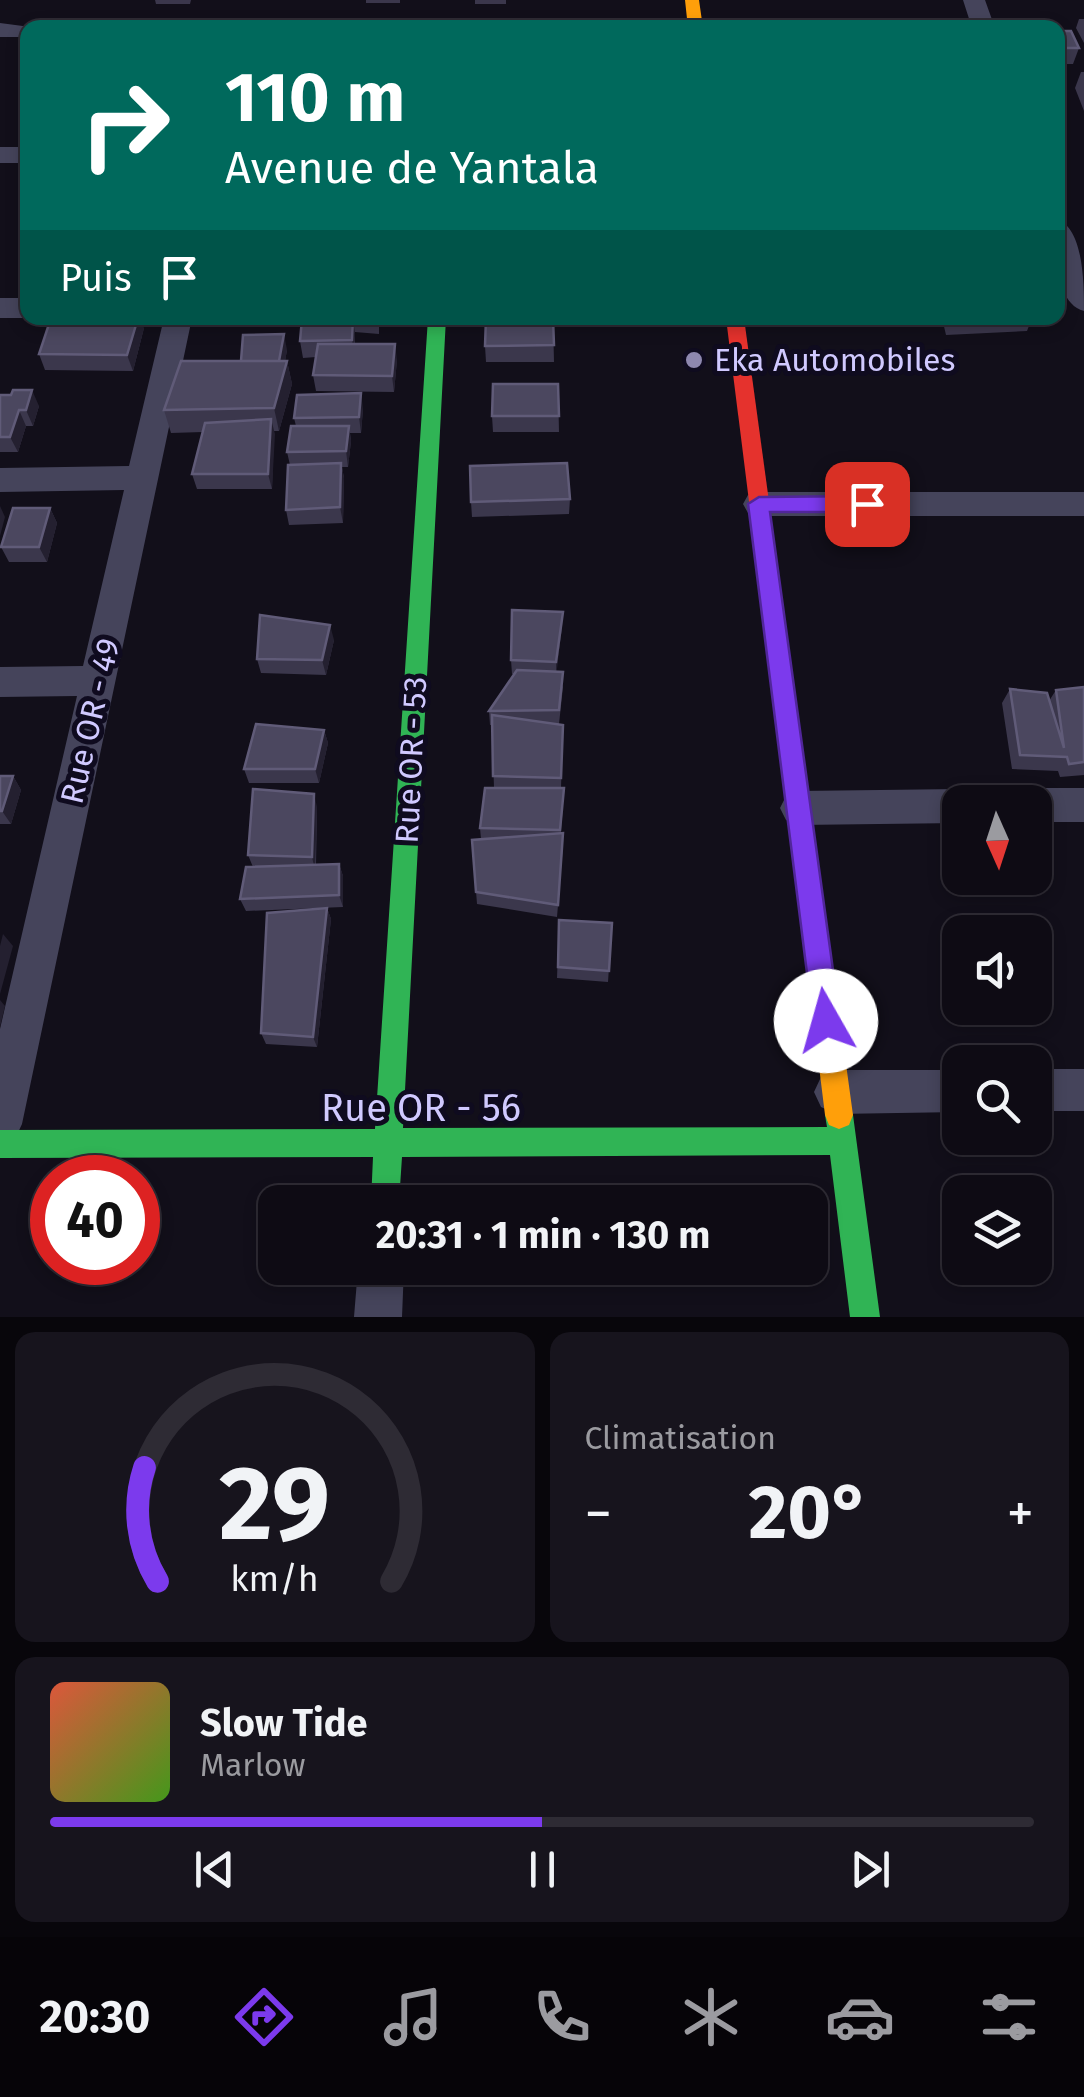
<!DOCTYPE html>
<html lang="fr">
<head>
<meta charset="utf-8">
<style>
	:root { --surface:#0e0b14; --page:#17141d; --text:#f1f3f6; --muted:#9b9ba0; --line:#2e2b34; --accent:#7c3aed }
	body { margin:0; font-family:"Fira Sans",sans-serif; background:var(--page); color:var(--text); height:100vh; display:flex; flex-direction:column; font-size:38px; white-space:nowrap }
	* { box-sizing:border-box; margin:0 }
	p { font-size:32px; color:var(--muted) }
	.icon { flex:none; width:55px; height:55px; fill:none; stroke:currentColor; stroke-width:2; stroke-linecap:round; stroke-linejoin:round }
	.map { position:relative; height:1317px; overflow:hidden }
	.panel { display:flex; flex-direction:column; gap:15px; padding:15px; background:#08060b; flex:1 }
	.panel>* { flex:none }
	.guide { position:absolute; left:20px; top:20px; width:1045px; height:305px; border-radius:20px; box-shadow:0 5px 15px #0003,0 0 0 2px var(--line); background:#00695c; color:#fff; overflow:hidden }
	.needle { width:65px; rotate:177deg }
	.controls { position:absolute; left:942px; top:785px; display:grid; gap:20px }
	.controls a { display:grid; place-items:center; width:110px; height:110px; border-radius:20px; background:var(--surface); box-shadow:0 5px 15px #0003,0 0 0 2px var(--line); font-size:50px }
	.speed { position:absolute; left:30px; top:1155px; display:flex; gap:20px; font-size:50px; font-weight:700; text-align:center }
	.speed>* { display:grid; place-content:center; width:130px; height:130px; border-radius:50%; background:var(--surface); box-shadow:0 5px 15px #0003,0 0 0 2px var(--line); line-height:1 }
	.speed .limit { border:15px solid #d22; background:#fff; color:#111 }
	.pin { position:absolute; display:grid; place-items:center; width:85px; height:85px; color:#fff; margin:-42px; border-radius:20px; box-shadow:0 5px 15px #0006 }
	.me { position:absolute; width:110px; margin:-55px; rotate:353deg; stroke-linejoin:round; filter:drop-shadow(0 0 8px #0008) }
	.turn { display:flex; align-items:center; gap:35px; height:210px; padding:0 40px; font-size:45px }
	.turn .icon { width:130px; height:130px; stroke-width:2.5 }
	.turn b { display:block; font-size:70px; line-height:85px }
	.then { display:flex; align-items:center; height:95px; padding:0 40px; background:#0003; gap:20px; font-size:38px }
	.big { font-size:75px; font-weight:700; line-height:1.1 }
	.panel .tile { flex:1; display:flex; flex-direction:column; justify-content:center; gap:15px; min-width:0; padding:0 35px; border-radius:20px; background:var(--page) }
	.panel .dial { align-items:center; gap:0 }
	.dial svg { height:260px; overflow:visible; fill:none; stroke:var(--line); stroke-width:7; stroke-linecap:round; text-anchor:middle }
	.dial text { fill:var(--text); stroke:none }
	.song { display:flex; align-items:center; gap:30px }
	.cover { width:120px; height:120px; border-radius:15px; background:linear-gradient(135deg,hsl(10 70% 55%),hsl(100 70% 35%)) }
	.played { height:10px; border-radius:5px; background:linear-gradient(90deg,var(--accent) 50%,var(--line) 50%) }
	.keys { display:flex; justify-content:space-around; direction:ltr }
	.heat { display:flex; justify-content:space-between; align-items:center; font-size:55px; direction:ltr }
	.panel .tiles { flex:1; display:grid; gap:15px; grid-template-columns:1fr 1fr }
	.tile:last-child { grid-column:span 2 }
	.trip { position:absolute; left:258px; top:1185px; width:570px; height:100px; border-radius:20px; background:var(--surface); box-shadow:0 5px 15px #0003,0 0 0 2px var(--line); font-weight:700; line-height:100px; text-align:center }
	.tab-bar { display:flex; height:160px; justify-content:space-around; align-items:center; background:#060408; color:var(--muted) }
	.tab-bar .icon { width:70px; height:70px }
	.tab-bar .current { color:var(--accent) }
	.tab-bar b { font-size:45px; color:var(--text) }
	.map>svg:first-child { display:block }
</style>
</head>
<body>
<div class="map">
<svg width="1084" height="1317" viewBox="0 0 1084 1317">
	<rect width="100%" height="100%" fill="#120f1a"/>
	<g fill="none" stroke-linecap="round" stroke-linejoin="round">
		<path fill="#45445b" fill-rule="evenodd" d="M963,0H985L995,28H972Z
			M695,18L703,20L705,28H379L390,21Z
			M0,23L38,28H28V37H0Z
			M0,147H28V163H0Z
			M1058,220C1084,229 1084,286 1084,311C1053,303 1056,245 1058,220Z
			M0,298H28V318H0Z
			M164,318H192L22,1124L15,1139L0,1146V1029L77,696L0,697V667L83,666L124,490L0,492V468L129,466Z
			M759,492H1084V516H759L748,513L743,504L748,495Z
			M1035,788H1084V822H1035V802H1017L1022,793Z
			M960,789L973,794L977,802H960V823L799,825L786,820L780,808L786,796L799,791Z
			M1035,1069H1084V1111H1035Z
			M836,1070H960V1112L836,1114L821,1107L814,1092L821,1077Z
			M358,1268H404L402,1317H354Z"/>
		<path fill="#30b455" fill-rule="evenodd" d="M428,318H446L403,1128L827,1127L825,1115L829,1105L839,1101L849,1105L853,1115L880,1317H850L830,1155L402,1157L399,1202H371L373,1157L0,1158V1130L375,1129Z"/>
		<path fill="#ff9f0a" fill-rule="evenodd" d="M685,0H699L703,28H688Z
			M783,676L791,678L794,685L853,1115L849,1125L839,1129L829,1125L825,1115L772,685L775,678Z"/>
		<path fill="#e5322d" fill-rule="evenodd" d="M726,318H744L794,685L791,692H775L772,685Z"/>
	</g>
	<path fill="#3b374c" d="M155,0H191L190,4H156Z
		M366,0H400V3H366Z
		M475,0H506V4H475Z
		M1079,19H1084V43L1076,28Z
		M1058,31L1079,48L1073,64H1058Z
		M1081,72H1084V111L1075,88Z
		M379,318V334L355,332V344L397,360L394,392L316,391L313,375L316,357L303,358L300,341L302,319Z
		M553,318L554,362H486L485,346Z
		M942,318H1032L1027,331L946,335Z
		M144,328L133,371L45,370L39,354Z
		M287,350L285,361H287L292,384L279,431H274L272,489H197L192,474L203,432L171,433L164,410L241,361Z
		M558,384L559,432H493L492,416Z
		M0,395L39,406L33,426H26L18,452H0Z
		M363,409L361,433H350L351,441L348,467H342L344,478L343,523L289,525L286,510L290,465L287,452L296,426L294,418Z
		M570,499L569,514L472,517L471,502Z
		M50,508L57,523L47,562H9L1,547Z
		M562,627L556,672L563,687L559,724H551L563,725L561,788H564L561,833L563,846L557,917L477,904L472,840L481,839L480,828L494,788L492,725H490L489,711L514,674H512L511,660Z
		M334,640L326,675L261,673L257,659Z
		M1084,687V775L1060,777L1058,771L1012,769L1002,703L1010,689L1049,701L1056,690Z
		M324,730L328,743L319,783H249L244,769Z
		M0,776H13L21,790L11,824H0Z
		M317,807L316,865L339,864L343,876V907L246,911L240,899L253,867L248,855Z
		M327,908L331,919L317,1047L266,1044L261,1033Z
		M559,920L612,923L608,982L557,978Z"/>
	<path fill="#242030" d="M138,318H141L144,328L133,371L127,355Z
		M353,318L355,334L354,356L352,340Z
		M284,334L287,350L282,379L278,363Z
		M395,344L397,360L394,392L392,376Z
		M287,361L292,384L279,431L274,408Z
		M32,390L39,406L33,426L26,410Z
		M361,393L363,409L361,433L359,417Z
		M19,410L26,426L18,452L10,437Z
		M271,419L275,434L272,489L268,474Z
		M349,426L351,441L348,467L346,451Z
		M341,463L344,478L343,523L340,507Z
		M0,506L5,517L0,536Z
		M50,508L57,523L47,562L39,547Z
		M563,612L562,627L556,677V662Z
		M330,625L334,640L326,675L322,660Z
		M324,730L328,743L319,783L315,769Z
		M13,776L21,790L11,824L2,811Z
		M314,794L317,807L315,870L312,857Z
		M339,864L343,876V907L339,895Z
		M327,908L331,919L317,1047L313,1037Z
		M3,934L13,946L0,994V946Z
		M0,1000L5,1006L0,1027Z"/>
	<path fill="#4b475f" stroke="#605b78" stroke-width="2.5" d="M1058,31H1071L1079,48H1058Z
		M51,318H138L127,355L39,354Z
		M341,318H378V325L354,324L353,318Z
		M353,318L352,340L300,341L302,319Z
		M486,318H553L554,345L485,346Z
		M284,334L279,361H241L243,335Z
		M318,344H395L392,376L313,375Z
		M181,361H287L274,408L164,410Z
		M493,384H558L559,416H492Z
		M13,390H32L26,410H19L10,437H0V395H11Z
		M361,393L359,417L294,418L297,395Z
		M271,419L268,474H192L205,423Z
		M291,426H349L346,451L287,452Z
		M341,463L340,507L286,510L288,465Z
		M567,463L570,499L471,502L470,466Z
		M13,508H50L39,547H1Z
		M512,610L563,612L556,662L511,660Z
		M260,615L330,625L322,660L257,659Z
		M517,670L563,672L559,710L489,711Z
		M1084,687V762L1069,764L1067,757L1020,755L1010,689L1047,693L1064,748L1056,690Z
		M492,715L563,725L561,778L493,776Z
		M256,724L324,730L315,769H244Z
		M0,776H13L2,811H0Z
		M485,788H564L560,830L480,828Z
		M253,789L314,794L312,857L248,855Z
		M563,833L558,905L476,892L472,840Z
		M339,864V895L240,899L246,867Z
		M327,908L313,1037L261,1033L267,913Z
		M559,920L612,923L609,971L558,967Z"/>
	<path fill="#7c3aed" stroke="#51269a" stroke-width="2.5" d="M867,496L878,504L867,512H770L840,1021L836,1031L826,1034L817,1031L813,1021L748,504L759,497Z"/>
	<circle fill="#8e88af" stroke="#0f0b1f" stroke-width="4" cx="694" cy="360" r="10"/>
	<g text-anchor="middle" dominant-baseline="central" stroke-width="10" stroke-linejoin="round" paint-order="stroke">
		<g font-size="32" fill="#d0c9ff" stroke="#0f0b1f" text-anchor="start">
			<text x="714" y="360">Eka Automobiles</text>
		</g>
		<g font-size="32" fill="#d0c9ff" stroke="#0f0b1f">
			<text transform="translate(90 721) rotate(-77)">Rue OR - 49</text>
			<text transform="translate(411 760) rotate(-87)">Rue OR - 53</text>
		</g>
		<g font-size="38" fill="#d0c9ff" stroke="#0f0b1f">
			<text x="421" y="1108">Rue OR - 56</text>
		</g>
	</g>
</svg>
<div class="controls">
<a><svg class="needle" viewBox="-14 -14 28 28"><path d="M0-13l5 13h-10z" fill="#e53935"/><path d="M0 13l5-13h-10z" fill="#9b9ba0"/></svg></a>
<a><svg class="icon" aria-label="sound" viewBox="0 0 24 24"><path d="M4 9h4l5-4v14l-5-4H4zM17 9q2 3 0 6"/></svg></a>
<a><svg class="icon" aria-label="search" viewBox="0 0 24 24"><circle cx="10" cy="10" r="6"/><path d="M15 15l6 6"/></svg></a>
<a><svg class="icon" aria-label="layers" viewBox="0 0 24 24"><path d="M12 4l9 5-9 5-9-5zM3 14l9 5 9-5"/></svg></a>
</div>
<div class="speed"><div class="limit">40</div></div>
<div class="pin" style="left:867px;top:504px;background:#d93025"><svg class="icon" aria-label="arrive" viewBox="0 0 24 24"><path d="M6 21V4h12l-3 4 3 4H6"/></svg></div>
<svg class="me" style="left:826px;top:1021px" viewBox="-20 -20 40 40"><circle r="19" fill="#fff"/><path d="M0-13L10 11 0 6-10 11z" fill="#7c3aed"/></svg>
<div class="trip">20:31 · 1 min · 130 m</div>
<div class="guide">
<div class="turn"><svg class="icon" aria-label="right" viewBox="0 0 24 24"><path d="M7 20v-9h11M14 6l5 5-5 5"/></svg><div><b>110 m</b>Avenue de Yantala</div></div>
<div class="then">Puis<svg class="icon" aria-label="arrive" viewBox="0 0 24 24"><path d="M6 21V4h12l-3 4 3 4H6"/></svg></div>
</div>
</div>
<section class="panel">
<div class="tiles">
<div class="tile dial"><svg viewBox="0 0 100 80">
<path d="M14 69A42 42 0 1 1 86 69"/>
<path d="M14 69A42 42 0 0 1 10 34" stroke="#7c3aed"/>
<text x="50" y="56" font-size="32" font-weight="700">29</text>
<text x="50" y="72" font-size="11">km/h</text>
</svg></div>
<div class="tile"><p>Climatisation</p>
<div class="heat"><a>−</a><b class="big">20°</b><a>+</a></div>
</div>
<div class="tile">
<div class="song"><i class="cover"></i><div><b>Slow Tide</b><p>Marlow</p></div></div>
<div class="played"></div>
<div class="keys"><svg class="icon" aria-label="previous" viewBox="0 0 24 24"><path d="M18 5L8 12l10 7zM5 5v14"/></svg><svg class="icon" aria-label="pause" viewBox="0 0 24 24"><path d="M8 5v14M16 5v14"/></svg><svg class="icon" aria-label="next" viewBox="0 0 24 24"><path d="M6 5l10 7-10 7zM19 5v14"/></svg></div>
</div>
</div>
</section>
<nav class="tab-bar">
<b>20:30</b>
<svg class="icon current" aria-label="directions" viewBox="0 0 24 24"><path d="M12 3l9 9-9 9-9-9zM9 14v-3h6M13 9l2 2-2 2"/></svg>
<svg class="icon" aria-label="music" viewBox="0 0 24 24"><path d="M9 18V5l10-2v13"/><circle cx="6" cy="18" r="3"/><circle cx="16" cy="16" r="3"/></svg>
<svg class="icon" aria-label="phone" viewBox="0 0 24 24"><path d="M5 4h4l2 5-3 2q2 4 5 5l2-3 5 2v4C11 20 4 13 5 4z"/></svg>
<svg class="icon" aria-label="climate" viewBox="0 0 24 24"><path d="M12 3v18M4 7l16 10M4 17L20 7"/></svg>
<svg class="icon" aria-label="car" viewBox="0 0 24 24"><path d="M5 17H2v-5l4-1 3-4h7l3 4 3 1v5h-3M9 17h6M6 11h13"/><circle cx="7" cy="17" r="2"/><circle cx="17" cy="17" r="2"/></svg>
<svg class="icon" aria-label="filters" viewBox="0 0 24 24"><path d="M4 7h16M4 17h16"/><circle cx="9" cy="7" r="2"/><circle cx="15" cy="17" r="2"/></svg>
</nav>
</body>
</html>
